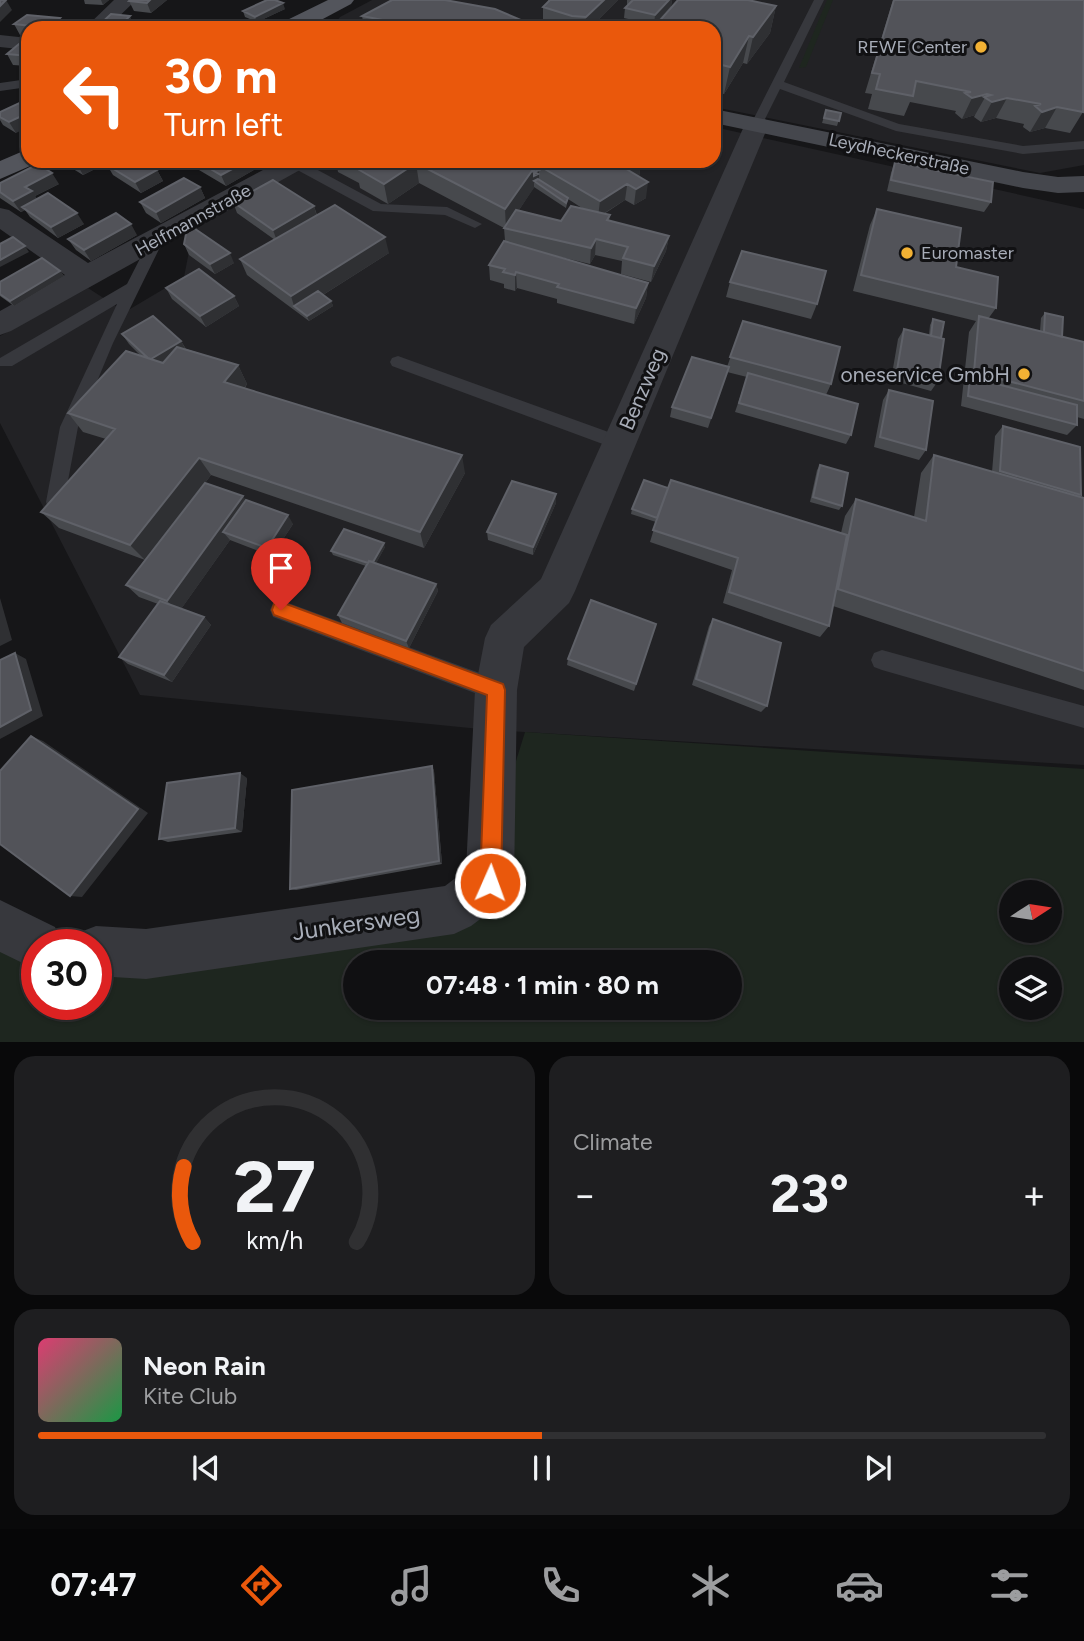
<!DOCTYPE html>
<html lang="en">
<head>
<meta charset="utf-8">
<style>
	:root { --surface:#101012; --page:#1e1e20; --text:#f1f3f6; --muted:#9c9d9f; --line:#303032; --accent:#ea580c }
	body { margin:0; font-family:Figtree,sans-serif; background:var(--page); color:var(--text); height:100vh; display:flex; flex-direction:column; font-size:26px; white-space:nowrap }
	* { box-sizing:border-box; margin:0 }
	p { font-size:23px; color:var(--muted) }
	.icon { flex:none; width:38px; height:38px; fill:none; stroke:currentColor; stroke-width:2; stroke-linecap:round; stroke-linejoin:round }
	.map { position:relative; height:1042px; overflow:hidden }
	.sheet { display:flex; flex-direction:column; gap:14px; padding:14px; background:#09090a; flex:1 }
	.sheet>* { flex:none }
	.guide { position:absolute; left:21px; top:21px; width:700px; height:147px; border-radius:21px; box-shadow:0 2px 5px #0004,0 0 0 2px var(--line); background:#ea580c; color:#fff; overflow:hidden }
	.needle { width:46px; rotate:78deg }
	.fabs { position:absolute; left:999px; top:880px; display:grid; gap:14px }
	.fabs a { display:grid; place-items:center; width:63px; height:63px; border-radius:50%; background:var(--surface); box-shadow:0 2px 5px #0004,0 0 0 2px var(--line); font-size:35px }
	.speed { position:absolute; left:21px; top:929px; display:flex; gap:14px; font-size:35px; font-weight:700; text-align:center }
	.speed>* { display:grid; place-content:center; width:91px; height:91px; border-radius:50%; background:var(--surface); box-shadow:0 2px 5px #0004,0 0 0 2px var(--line); line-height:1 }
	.speed .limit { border:10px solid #d22; background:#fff; color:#111 }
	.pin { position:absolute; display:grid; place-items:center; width:60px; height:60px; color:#fff; margin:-72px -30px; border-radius:50% 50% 50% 0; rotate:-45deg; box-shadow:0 0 7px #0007 }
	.pin .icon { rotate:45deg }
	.me { position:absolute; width:77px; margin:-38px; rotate:2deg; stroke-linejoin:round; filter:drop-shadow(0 0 5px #0008) }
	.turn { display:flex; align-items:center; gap:24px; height:147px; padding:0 28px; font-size:32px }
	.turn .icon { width:91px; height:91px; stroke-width:2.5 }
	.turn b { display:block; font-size:49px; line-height:60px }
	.big { font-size:52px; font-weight:700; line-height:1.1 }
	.sheet .card { flex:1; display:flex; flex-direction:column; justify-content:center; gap:10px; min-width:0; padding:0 24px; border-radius:21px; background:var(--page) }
	.sheet .dial { align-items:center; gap:0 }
	.dial svg { height:182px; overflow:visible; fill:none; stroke:var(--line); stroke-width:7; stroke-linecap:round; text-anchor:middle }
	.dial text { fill:var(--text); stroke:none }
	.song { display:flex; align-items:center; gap:21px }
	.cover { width:84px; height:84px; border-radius:10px; background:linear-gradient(135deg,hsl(340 70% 55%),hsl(140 70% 35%)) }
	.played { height:7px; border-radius:4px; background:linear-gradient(90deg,var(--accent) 50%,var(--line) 50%) }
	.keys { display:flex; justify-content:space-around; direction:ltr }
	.heat { display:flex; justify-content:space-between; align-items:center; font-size:38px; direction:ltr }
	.sheet .tiles { flex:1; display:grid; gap:14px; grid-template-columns:1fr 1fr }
	.card:last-child { grid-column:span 2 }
	.trip { position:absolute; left:343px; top:950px; width:399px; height:70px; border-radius:35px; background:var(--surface); box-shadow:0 2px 5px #0004,0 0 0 2px var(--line); font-weight:700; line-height:70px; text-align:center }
	.dock { display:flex; height:112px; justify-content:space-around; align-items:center; background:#060607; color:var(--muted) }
	.dock .icon { width:49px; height:49px }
	.dock .current { color:var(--accent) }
	.dock b { font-size:32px; color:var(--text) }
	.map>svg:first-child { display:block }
</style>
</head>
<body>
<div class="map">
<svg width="1084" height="1043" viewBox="0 0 1084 1043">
	<rect width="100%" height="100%" fill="#161618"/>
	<path fill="#222225" d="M372,0H1084V165L1040,173L714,107V28H340L337,21L340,17Z
		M714,127L1084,209V765L490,730L140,695L0,423V336L88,288L125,312L184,277L194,226L309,161H714Z"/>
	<path fill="#1e261f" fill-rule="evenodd" d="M827,0H833L806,67L799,68Z
		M525,732L1084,769V1042H0V948L37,966V1004H96V971L443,929L508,787ZM1012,892H1050V931H1012ZM355,962H730V1008H355ZM1012,970H1050V1008H1012Z"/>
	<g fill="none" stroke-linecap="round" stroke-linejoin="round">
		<path fill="#37383d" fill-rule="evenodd" d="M814,0H824L784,82L899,124L1023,146L1084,141V149L1023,154L896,131L780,89L761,127H753L751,124Z
			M28,79V87L0,91V83Z
			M290,161H301L381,204L447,207L482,224L475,228L445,215L373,211L290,166Z
			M156,236L163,241L113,343L78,427L64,502L62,508L55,510L48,508L46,502L60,427L117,304L12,366H0V358L127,284L149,241Z
			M398,356L625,438L628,443L625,448L619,450L392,366L390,362L392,358Z
			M280,600L496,679L504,682L507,690L504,698L496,701L273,617L270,610L273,603Z
			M882,650L1084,706V728L882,670L874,667L871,660L874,653Z"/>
		<path fill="#37383d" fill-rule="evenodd" d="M114,0H136L107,28H85Z
			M0,35L28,38V50L0,47Z
			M757,117L765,119L769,124L575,591L569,603L524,647L517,690L514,882L507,899L471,926L454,934L146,979L96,976V945H73L78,933L96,926L146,929L445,886L466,870L475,690L485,638L491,625L541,579L745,124L749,119Z
			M280,161H310L307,166L11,331L0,335V311L65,275L0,229V208L9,210L88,263Z
			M0,900L55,927L62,945H37V970L0,952Z"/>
		<path fill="#45474d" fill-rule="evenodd" d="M714,109L1023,172L1058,177L1084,176V192L1058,193L1023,188L714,123Z"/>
		<path fill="#53555c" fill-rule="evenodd" d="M328,0H354L351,4L306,28H278L281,23Z
			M28,149V161L37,163L0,179V161Z"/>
	</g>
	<path fill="#47494d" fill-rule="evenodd" d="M84,0H109L103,5L85,4Z
		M167,0L151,13L134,11L129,1Z
		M548,0H618L590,28H561L543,22V7L548,2Z
		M627,0H672L671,6L654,25L624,18L625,8L627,6Z
		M893,0H1084V109L1083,112L1070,133L1045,128L1030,132L1023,127L1024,124L996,118L981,122L974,117L975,115L962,119L955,113L956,111L910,102L904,116L868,109L872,94L865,93Z
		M776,6L770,33L747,64L743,63L724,94L714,92V28Z
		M285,9L257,22L245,17L243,11Z
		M362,16L523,28H398L363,21Z
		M14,24L65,28H28V35H20Z
		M28,45V66L13,65L7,54Z
		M28,99L16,133L3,125L0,120V112Z
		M826,110L841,113L837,126L822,123Z
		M64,161H103L105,164L83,175L65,164Z
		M161,161H183L172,167Z
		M195,161H267L268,162L226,186L199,170Z
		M336,161H639L641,162L639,177L646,198L634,205L625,200L604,214L610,215L609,221L669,236L666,251L651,282L621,274L622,261L595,255L590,264L552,255L648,283L646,298L634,324L557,303V299L517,288L515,291L504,288V284L490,280L489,265L505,241L504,228L419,183L388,204L360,188L359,183L338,172ZM534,187L566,208L568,199L585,210L561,221L519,210Z
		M895,162L991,202L984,212L887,191L891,173Z
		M107,165L157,170L163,181L141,193L113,175Z
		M0,183L59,184L35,196L37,199L84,224L58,238L30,217L25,210L21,212L0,198Z
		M200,187L205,198L161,223L146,213L140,202Z
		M233,202L314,206L317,215L389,253L323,295L331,301L333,306L309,321L247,275L240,259L275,240L237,213Z
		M877,209L956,267L996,308L988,319L1040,331L1041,318L1045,313L1062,337L1084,342V419L1077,417V425L1067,435L961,406L969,332L976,321L853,291L870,225Z
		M137,235L91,261L76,250L68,239Z
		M184,244L234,263L215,274L189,255Z
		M60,271L64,276L14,306L0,296V282Z
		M730,282L817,304L811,319L726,297Z
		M166,288L234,296L239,306L206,327L172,299Z
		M933,319L941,338L938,381L931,391L891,380L898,339L904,329L929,335L930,325Z
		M743,321L831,384L826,395L851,435L846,444L735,412L747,377L727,372L708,428L670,417L672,407L727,367Z
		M122,334L181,341L186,349L238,365L247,384L245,388L465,473L424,548L211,475L205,483L246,500L293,524L272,556L230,540L181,609L204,617L211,625L172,682L128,664L119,657L158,604L139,597L126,585L145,560L59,528L41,512L106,439L83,432L68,413L141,356L129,344Z
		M889,390L926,450L919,460L874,447L883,400Z
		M1003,426L1081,495L1078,497L1084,498V690L833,606L829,626L820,637L723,603L732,570L650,542L656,522L631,514L632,509L668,488L841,533L845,516L856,499L914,517L921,473L934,455L992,472L995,436Z
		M820,465L842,506L839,510L810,502L817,470Z
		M556,494V503L533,555L488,540L487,532Z
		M385,547L376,563L436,584L438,591L409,648L342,623L338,615L366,566L333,555L331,551Z
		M713,619L767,706L761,712L692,685L709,626Z
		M656,624L634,691L567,665L568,659Z
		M432,766L434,771L442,864L296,890L290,889Z
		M247,778L242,832L168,842L159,839Z"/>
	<path fill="#2f3033" d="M6,0L12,10L0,22V6Z
		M101,0H109L103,5Z
		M150,0H167L151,13L147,3Z
		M604,0H618L590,28H585L586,17Z
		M669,0H672L671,6L654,25L655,15Z
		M283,3L285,9L257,22L255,17Z
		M776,6L770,33L747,64L753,37Z
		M130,16L134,27L133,28H117Z
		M60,18L65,28H49Z
		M749,36L743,63L724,94L730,67Z
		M987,94L975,115L962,119L972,98Z
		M1007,98L996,118L981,122L992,102Z
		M1057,107L1045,128L1030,132L1042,112Z
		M28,113V127L16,133L9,122Z
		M83,161H103L105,164L83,175L77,164Z
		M169,161H183L172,167Z
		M247,161H267L268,162L226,186L221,175Z
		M641,162L639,178L627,186L625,200L598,217L600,201L628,170Z
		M416,163L419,183L388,204L384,184Z
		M534,168V172L539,170V181L534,183V182V188L506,229L505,209Z
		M157,170L163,181L141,193L135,182Z
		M52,173L59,184L35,196L39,202L22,207L25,210L21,212L13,201L25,187Z
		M648,182L646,198L634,205L636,189Z
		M200,187L205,198L161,223L156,212Z
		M314,206L317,217L277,241L273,230Z
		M77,213L84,224L58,238L51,227Z
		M131,224L137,235L91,261L84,250Z
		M669,236L666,251L651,282L654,266Z
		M385,237L389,253L299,310L294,306L291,296Z
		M596,239L595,255L590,264L591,248Z
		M25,246L29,252L0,267V260Z
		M230,253L234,263L215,274L210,264Z
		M60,271L64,276L14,306L10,301Z
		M516,272L517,288L515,291V275Z
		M648,283L646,298L634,324L636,308Z
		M234,296L239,306L206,327L200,316Z
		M331,301L333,306L309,321L307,316Z
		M181,341L187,352L157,370L150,360Z
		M238,365L247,384L234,401L224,382Z
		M462,455L465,473L424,548L420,532Z
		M199,458L211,475L146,561L130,545Z
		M556,494V503L533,555V547Z
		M243,496L252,509L223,532L230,540L179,612L167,601Z
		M288,515L293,524L272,556L267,548Z
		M384,543L385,547L373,569L371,565Z
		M436,584L438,591L409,648L406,641Z
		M0,598L12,640L0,646Z
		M204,617L211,625L172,682L164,675Z
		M15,653L26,659L43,716L0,739V727Z
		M31,736L43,741L148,813L82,897L70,896Z
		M432,766L434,771L442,864L439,861Z
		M240,773L247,778L242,832L235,828Z"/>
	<path fill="#525359" stroke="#5f6168" stroke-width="2" d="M0,0H6L0,6Z
		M130,0H150L147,3L129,1Z
		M267,0H275L283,3L255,17L243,11Z
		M392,0H445L495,9L523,21V28H424L362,16Z
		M550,0H604L586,17L572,16L543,7Z
		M633,0H669L655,15L625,8Z
		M678,0H748L776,6L753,37L749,36L730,67L714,63V28H653Z
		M894,0H1084L1083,112L1057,107L1042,112L1035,106L1041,104L1007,98L992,102L984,97L991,95L987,94L972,98L965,93L971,92L916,81L913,96L876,89L880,74L872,73Z
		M111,14L130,16L117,28H96Z
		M27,15L60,18L49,28L14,24Z
		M210,21L223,27L220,28H194Z
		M19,44L28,45V56L7,54Z
		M28,99V113L9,122L0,117V112Z
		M826,110L841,113L839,121L824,118Z
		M72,161H83L77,164Z
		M113,161H142L157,170L135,182L107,165Z
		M197,161H247L221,175Z
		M351,161H519L534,168L505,209L416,163L384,184L356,168L359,166Z
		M519,161H523L539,170L534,172L538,174L534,176V168Z
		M531,161H639L641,162L628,170L648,182L636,189L627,184L600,201Z
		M895,162L993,182L991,202L891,180Z
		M38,164L52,173L25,187L32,191L13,201L0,192V183Z
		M184,178L200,187L156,212L140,202Z
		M538,179L568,198L566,203L534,181Z
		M273,180L314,206L273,230L233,202Z
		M48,193L77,213L51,227L22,207Z
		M335,205L385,237L291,296L240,259Z
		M571,206L610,215L607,220L669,236L654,266L623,258L628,247L596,239L591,248L504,228L516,210L561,221Z
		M877,209L961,228L956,267L998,277L996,308L861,275Z
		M116,213L131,224L84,250L68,239Z
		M188,224L230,253L210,264L184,244Z
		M13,237L25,246L0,260V244Z
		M504,241L648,283L636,308L557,287L559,284L516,272L515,275L503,272L505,269L489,265Z
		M742,251L826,271L817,304L730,282Z
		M42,258L60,271L10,301L0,294V282Z
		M199,269L234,296L200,316L166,288Z
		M318,291L331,301L307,316L294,306Z
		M1045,313L1063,317L1062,337L1044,332Z
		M153,316L181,341L151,359L148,358L122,334Z
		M979,316L1084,342V401L974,372Z
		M933,319L944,322L941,338L931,336Z
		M743,321L840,347L831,384L730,357Z
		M904,329L944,339L938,381L897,370Z
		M177,347L238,365L224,382L462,455L420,532L199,458L130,545L41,512L115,429L68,413L126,351L163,363Z
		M692,357L729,367L711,418L672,407Z
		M748,373L858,404L851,435L739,403Z
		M970,377L1077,405V425L968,396Z
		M889,390L933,401L926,450L880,437Z
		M1003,426L1080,447L1081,495L1000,471Z
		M934,455L1084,498V671L838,589L856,499L926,521Z
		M820,465L848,473L842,506L813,497Z
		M644,480L668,488L657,518L632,509Z
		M671,480L847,535L829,626L729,592L738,558L653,530Z
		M512,481L556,494L533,547L487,532Z
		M205,483L243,496L167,601L126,585Z
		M246,500L288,515L267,548L223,532Z
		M344,529L384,543L373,562L369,561L368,563L331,551Z
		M369,561L436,584L406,641L338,615Z
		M591,600L656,624L636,684L568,659Z
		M160,601L204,617L164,675L119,657Z
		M713,619L781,643L767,706L696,679Z
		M15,653L31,710L0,727V660Z
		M31,736L138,809L70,896L0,844V771Z
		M432,766L439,861L290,889L292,790Z
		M240,773L235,828L159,839L167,783Z"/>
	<path fill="#ea580c" stroke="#983908" stroke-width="2" d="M281,602L503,684L505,690L501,883L498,890L490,893L483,890L480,883L487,695L274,615L272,610L274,604Z"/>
	<g fill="#f2b134" stroke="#111113" stroke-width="2.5">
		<circle cx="981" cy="47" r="7"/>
		<circle cx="907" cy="253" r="7"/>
		<circle cx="1024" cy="374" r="7"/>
	</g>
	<g text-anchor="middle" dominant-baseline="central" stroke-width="6" stroke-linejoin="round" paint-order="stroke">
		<g font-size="18" fill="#a8adb8" stroke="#111113" text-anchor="end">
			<text x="967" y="47">REWE Center</text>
			<text x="921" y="253" text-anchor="start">Euromaster</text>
		</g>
		<g font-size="18" fill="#a8adb8" stroke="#111113">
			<text transform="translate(899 154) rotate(12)">Leydheckerstraße</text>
			<text transform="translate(193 220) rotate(-29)">Helfmannstraße</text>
		</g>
		<g font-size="21" fill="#a8adb8" stroke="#111113" text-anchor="end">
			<text x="1010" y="374">oneservice GmbH</text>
		</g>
		<g font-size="21" fill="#a8adb8" stroke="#111113">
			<text transform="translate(642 389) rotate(-67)">Benzweg</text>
		</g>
		<g font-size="24" fill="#a8adb8" stroke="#111113">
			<text transform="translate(356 923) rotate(-8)">Junkersweg</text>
		</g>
	</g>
</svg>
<div class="fabs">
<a><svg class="needle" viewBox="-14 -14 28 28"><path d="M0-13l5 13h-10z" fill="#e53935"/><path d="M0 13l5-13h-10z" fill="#9c9d9f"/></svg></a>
<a><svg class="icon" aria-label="layers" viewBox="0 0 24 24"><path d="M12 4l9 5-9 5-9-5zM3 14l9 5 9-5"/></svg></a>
</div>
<div class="speed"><div class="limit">30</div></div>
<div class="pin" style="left:281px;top:610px;background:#d93025"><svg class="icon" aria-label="arrive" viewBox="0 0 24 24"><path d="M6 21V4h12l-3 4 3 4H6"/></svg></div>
<svg class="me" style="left:490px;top:883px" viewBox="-20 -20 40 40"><circle r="17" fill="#ea580c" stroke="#fff" stroke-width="3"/><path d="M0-11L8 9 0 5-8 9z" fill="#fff"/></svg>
<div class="trip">07:48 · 1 min · 80 m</div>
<div class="guide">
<div class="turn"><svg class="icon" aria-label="left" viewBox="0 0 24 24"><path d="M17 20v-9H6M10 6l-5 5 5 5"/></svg><div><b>30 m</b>Turn left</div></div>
</div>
</div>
<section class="sheet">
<div class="tiles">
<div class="card dial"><svg viewBox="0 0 100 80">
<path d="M14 69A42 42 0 1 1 86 69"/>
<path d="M14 69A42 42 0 0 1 10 36" stroke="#ea580c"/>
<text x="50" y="56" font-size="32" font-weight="700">27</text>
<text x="50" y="72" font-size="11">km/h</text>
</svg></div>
<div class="card"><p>Climate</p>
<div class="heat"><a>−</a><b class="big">23°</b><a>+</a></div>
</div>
<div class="card">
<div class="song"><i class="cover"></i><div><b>Neon Rain</b><p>Kite Club</p></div></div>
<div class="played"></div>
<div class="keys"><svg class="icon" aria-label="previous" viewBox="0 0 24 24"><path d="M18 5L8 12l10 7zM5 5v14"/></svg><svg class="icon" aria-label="pause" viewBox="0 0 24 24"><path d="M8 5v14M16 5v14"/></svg><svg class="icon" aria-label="next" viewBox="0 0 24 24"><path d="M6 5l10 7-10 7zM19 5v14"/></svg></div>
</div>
</div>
</section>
<nav class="dock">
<b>07:47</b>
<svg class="icon current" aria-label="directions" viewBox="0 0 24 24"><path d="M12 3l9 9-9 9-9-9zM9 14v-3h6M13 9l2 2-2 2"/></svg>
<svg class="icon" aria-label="music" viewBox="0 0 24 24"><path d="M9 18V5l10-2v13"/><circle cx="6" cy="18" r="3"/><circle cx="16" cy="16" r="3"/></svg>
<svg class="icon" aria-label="phone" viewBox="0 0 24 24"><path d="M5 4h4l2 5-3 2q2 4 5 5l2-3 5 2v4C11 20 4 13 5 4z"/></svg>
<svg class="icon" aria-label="climate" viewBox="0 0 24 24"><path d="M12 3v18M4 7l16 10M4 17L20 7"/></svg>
<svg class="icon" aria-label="car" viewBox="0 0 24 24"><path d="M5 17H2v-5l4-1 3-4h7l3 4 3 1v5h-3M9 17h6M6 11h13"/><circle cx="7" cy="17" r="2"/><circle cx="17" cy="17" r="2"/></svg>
<svg class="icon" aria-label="filters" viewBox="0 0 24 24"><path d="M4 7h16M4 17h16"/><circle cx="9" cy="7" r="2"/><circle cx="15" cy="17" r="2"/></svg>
</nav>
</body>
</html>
